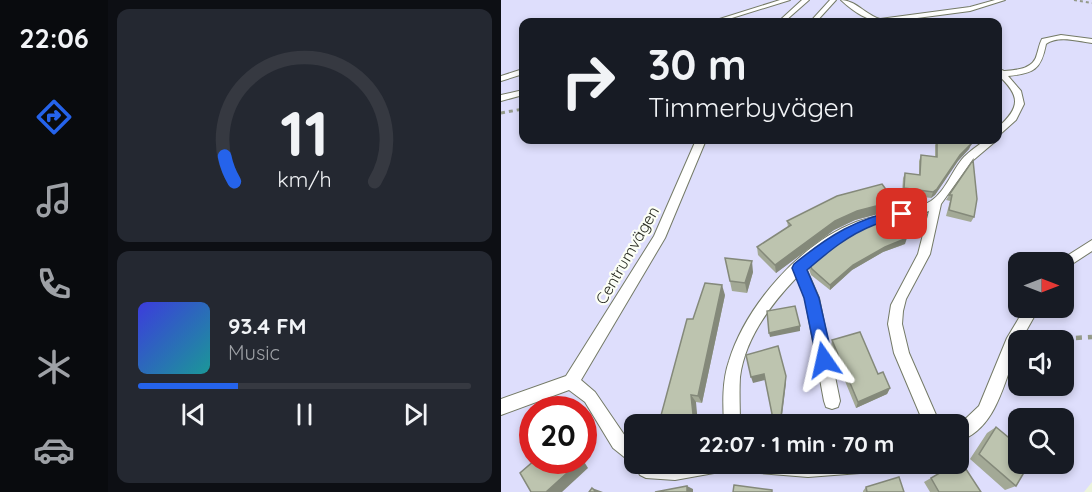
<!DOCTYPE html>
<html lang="en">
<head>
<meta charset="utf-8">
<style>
	:root { --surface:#171b24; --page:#242831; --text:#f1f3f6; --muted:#9ea1a6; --line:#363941; --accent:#2563eb }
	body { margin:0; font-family:Quicksand,sans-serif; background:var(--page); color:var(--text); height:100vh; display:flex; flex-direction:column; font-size:22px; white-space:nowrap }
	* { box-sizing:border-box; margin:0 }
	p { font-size:20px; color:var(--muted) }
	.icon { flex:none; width:33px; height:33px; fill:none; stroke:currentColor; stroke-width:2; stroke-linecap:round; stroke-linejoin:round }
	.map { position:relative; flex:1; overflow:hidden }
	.drawer { display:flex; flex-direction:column; gap:9px; padding:9px; background:#0d0f14; width:393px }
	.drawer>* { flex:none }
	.banner { position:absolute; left:18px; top:18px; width:483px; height:126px; border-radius:12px; box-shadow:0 3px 9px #0003; background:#171b24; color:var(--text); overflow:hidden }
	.needle { width:39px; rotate:90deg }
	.fabs { position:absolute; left:507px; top:252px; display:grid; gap:12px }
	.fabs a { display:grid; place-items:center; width:66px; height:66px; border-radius:12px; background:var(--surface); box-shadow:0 3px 9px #0003; font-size:30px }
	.speed { position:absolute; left:18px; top:396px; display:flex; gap:12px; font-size:30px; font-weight:700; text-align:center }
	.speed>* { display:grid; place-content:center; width:78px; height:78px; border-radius:50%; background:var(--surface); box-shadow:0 3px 9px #0003; line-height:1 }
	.speed .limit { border:9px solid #d22; background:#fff; color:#111 }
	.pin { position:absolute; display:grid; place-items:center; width:51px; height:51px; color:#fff; margin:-26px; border-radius:12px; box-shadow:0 3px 9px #0006 }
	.me { position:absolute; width:66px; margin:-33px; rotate:349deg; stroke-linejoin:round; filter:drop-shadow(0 0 4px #0008) }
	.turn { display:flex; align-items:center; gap:21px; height:126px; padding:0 30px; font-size:27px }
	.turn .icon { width:78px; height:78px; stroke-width:2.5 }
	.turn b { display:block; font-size:42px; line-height:51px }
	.drawer .tile { flex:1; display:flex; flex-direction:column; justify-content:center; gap:9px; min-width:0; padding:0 21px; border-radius:12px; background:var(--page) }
	.drawer .dial { align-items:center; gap:0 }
	.dial svg { height:156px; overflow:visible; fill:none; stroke:var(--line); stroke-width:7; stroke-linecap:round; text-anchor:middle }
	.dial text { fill:var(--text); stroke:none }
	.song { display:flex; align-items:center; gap:18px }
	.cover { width:72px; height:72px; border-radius:9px; background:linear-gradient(135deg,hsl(240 70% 55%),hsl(180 70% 35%)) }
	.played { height:6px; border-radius:3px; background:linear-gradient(90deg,var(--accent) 30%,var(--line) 30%) }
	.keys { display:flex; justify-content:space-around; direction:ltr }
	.trip { position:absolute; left:123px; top:414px; width:345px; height:60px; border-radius:12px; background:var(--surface); box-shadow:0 3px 9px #0003; font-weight:800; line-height:60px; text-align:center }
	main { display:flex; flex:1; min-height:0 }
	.dock { display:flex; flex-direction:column; width:108px; justify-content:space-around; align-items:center; background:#090b0e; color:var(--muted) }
	.dock .icon { width:42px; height:42px }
	.dock .current { color:var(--accent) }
	.dock b { font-size:27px; color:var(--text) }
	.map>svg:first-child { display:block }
</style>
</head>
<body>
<main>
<nav class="dock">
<b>22:06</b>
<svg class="icon current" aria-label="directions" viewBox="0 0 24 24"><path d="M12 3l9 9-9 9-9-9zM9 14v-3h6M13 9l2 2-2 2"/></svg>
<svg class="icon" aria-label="music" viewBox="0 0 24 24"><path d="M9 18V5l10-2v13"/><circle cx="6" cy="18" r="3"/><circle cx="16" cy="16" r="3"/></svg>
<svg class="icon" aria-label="phone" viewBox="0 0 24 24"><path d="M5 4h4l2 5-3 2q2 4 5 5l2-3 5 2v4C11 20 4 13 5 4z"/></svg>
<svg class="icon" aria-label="climate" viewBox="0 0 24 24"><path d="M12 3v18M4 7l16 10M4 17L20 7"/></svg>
<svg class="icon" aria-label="car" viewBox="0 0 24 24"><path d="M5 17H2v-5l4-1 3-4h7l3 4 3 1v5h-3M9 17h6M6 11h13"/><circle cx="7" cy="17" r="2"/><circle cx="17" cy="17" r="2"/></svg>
</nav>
<section class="drawer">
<div class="tile dial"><svg viewBox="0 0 100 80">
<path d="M14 69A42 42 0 1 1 86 69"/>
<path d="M14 69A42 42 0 0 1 9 56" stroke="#2563eb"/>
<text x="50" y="56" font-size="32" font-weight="700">11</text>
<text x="50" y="72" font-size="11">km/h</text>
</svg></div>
<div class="tile">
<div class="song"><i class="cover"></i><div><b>93.4 FM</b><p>Music</p></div></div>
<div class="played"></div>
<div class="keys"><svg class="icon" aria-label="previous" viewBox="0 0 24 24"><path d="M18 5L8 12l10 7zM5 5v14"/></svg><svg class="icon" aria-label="pause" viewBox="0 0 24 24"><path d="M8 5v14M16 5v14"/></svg><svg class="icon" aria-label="next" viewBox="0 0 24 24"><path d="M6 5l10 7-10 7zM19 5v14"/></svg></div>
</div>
</section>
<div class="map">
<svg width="591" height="492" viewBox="0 0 591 492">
	<rect width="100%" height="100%" fill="#ecf4dd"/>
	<path fill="#dedefc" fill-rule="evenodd" d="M0,0H591V482L583,492H0ZM22,22H496V140H22ZM518,262H562V308H518ZM518,340H562V386H518ZM32,410H82V460H32ZM518,418H562V464H518ZM134,424H458V464H134Z"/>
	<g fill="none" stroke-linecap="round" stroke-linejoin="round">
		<defs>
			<path id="service" d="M279,0H289L218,22H209Z
				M301,0H308L283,22H277Z
				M329,0H335L315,22H309Z
				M340,0C354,0 365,15 379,19L469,7L494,0H504L469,11L386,22C367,22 353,12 340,0Z
				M560,35L591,39V43C577,41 557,35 545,44C540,70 533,73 507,76L520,91L523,104L515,120L496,137V128C520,107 520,96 496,74V68L503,71C516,70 533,69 536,54C538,48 538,45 541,39Z
				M22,69V74L0,81V76Z
				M22,90V95L0,101V95Z
				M195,140H205L164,238L80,380L94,392L124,436L134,445V464H222L219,470L213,473L174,480L145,478L139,475L132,464L112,448L84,402L68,390L0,415V399L65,376L153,236Z
				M485,140H496L470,162L440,204L429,254L405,299L402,311L401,324L408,353L439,424H423L393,353L387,324L390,305L417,254L428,211C407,218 384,220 364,228C342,236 323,253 305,268L318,298L339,401L337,407L331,409L325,407L323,401L304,298L296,277C270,304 244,338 239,377C238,393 239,409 239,424H223C222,404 221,381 228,361C245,305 300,243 355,222C378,213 408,214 430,201C445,191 451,170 463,157C469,151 477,145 485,140Z
				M591,240V251L562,270V262L558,261Z
				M524,308H538L520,340H518V345C503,379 497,428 458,441V425L478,406L506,338Z
				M250,464H368L365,470L359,473L307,477L259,473L253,470Z"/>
		</defs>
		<use href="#service" stroke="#747a66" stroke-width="2"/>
		<path stroke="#949a89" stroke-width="2" stroke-dasharray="3 3" stroke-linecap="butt" d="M573,0L591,3"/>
		<path stroke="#949a89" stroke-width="3" stroke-dasharray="4 4" stroke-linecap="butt" d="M0,113L22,109"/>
		<path stroke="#949a89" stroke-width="4.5" stroke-dasharray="6 6" stroke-linecap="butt" d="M539,340L591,337"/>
		<use href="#service" fill="#fff" fill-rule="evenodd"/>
	</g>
	<path fill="#a3a996" d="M436,140H470L468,149L457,161L434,195L430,198L401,194L402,178L404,173L418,175V161L420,155L434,157V145Z
		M472,160L473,217L470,222L445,216L449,201L445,200L448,195Z
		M392,199L390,208L378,211L377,214L354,220L333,230L275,273L257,255L256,247L287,227L286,221Z
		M404,244L382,252L351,270L329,290L310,275L308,269V263Z
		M224,258L252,272L246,293L231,291Z
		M224,295L201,403L195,402L159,424L192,319Z
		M331,340L377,374L389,388L386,394L355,408L330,347Z
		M495,427L515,486L504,490L469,459L486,433Z
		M454,464L480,492H429L423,482Z
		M365,487L403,492H362V491Z"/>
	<path fill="#84897a" d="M471,143L468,149L457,161L434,195L430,198L432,192L459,155Z
		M392,199L390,208L378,211L377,214L354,220L333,230L275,273L274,265L334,221L356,211L377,203Z
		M406,238L404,244L382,252L351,270L329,290V285L352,265L384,247Z
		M251,261L252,272L246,293L244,283Z
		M221,285L224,295L201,403L197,396Z
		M299,326V331L269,337L268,333Z
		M263,374L264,380L252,383L250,377Z
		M285,376V383L280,424H279Z
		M389,388L386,394L355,408L357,402Z
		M190,395L195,402L197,424H193Z
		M75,460H82L87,468L61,492H45Z
		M186,486L192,489V492H186Z
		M91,488L102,492H95Z"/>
	<path fill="#bdc4af" stroke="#84897a" stroke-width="1.5" d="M436,140L452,141V140H470L471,143L459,155L436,189L432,192L403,188L404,173L419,175L420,155L436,157Z
		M472,160L476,199L473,217L448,210L451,195H448Z
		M381,184L392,199L377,203L379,205L356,211L334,221L274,265L256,247L290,225L286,221L336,196Z
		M388,218L406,238L384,247L352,265L329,285L311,269L308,263L350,232Z
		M224,258L251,261L244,283L229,281Z
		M204,283L221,285L197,396L190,395L193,424H159V419L186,319H192Z
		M294,306L299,326L268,333L266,311Z
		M359,332L377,374L382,372L389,388L357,402L331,340Z
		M277,346L285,376L279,424H273L263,374L250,377L245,355Z
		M495,427L518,446V464H528L515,486L478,454Z
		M34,460H75L77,463L45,492H30L19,473Z
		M459,460L480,492H438L430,478L454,464H458V462Z
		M398,477L403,492H366L365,487Z
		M233,485L271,490V492H232Z
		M186,486V492H154Z
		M91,488L95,492H88Z"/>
	<path fill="#2563eb" stroke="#184099" stroke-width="1.5" d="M401,209L408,214L406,217C395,220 384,221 373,225C347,235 327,252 306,270L318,298L332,360L329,366L323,368L317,366L303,298L291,268L293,264C330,234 355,219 401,209Z"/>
	<g text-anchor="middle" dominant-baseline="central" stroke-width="4.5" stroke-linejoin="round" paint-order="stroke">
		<g font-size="16" fill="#2a2d24" stroke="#fcfff6">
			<text transform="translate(126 255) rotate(-60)">Centrumvägen</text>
		</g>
	</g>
</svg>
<div class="fabs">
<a><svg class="needle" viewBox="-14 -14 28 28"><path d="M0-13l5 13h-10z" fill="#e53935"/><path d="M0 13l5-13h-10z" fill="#9ea1a6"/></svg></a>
<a><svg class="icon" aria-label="sound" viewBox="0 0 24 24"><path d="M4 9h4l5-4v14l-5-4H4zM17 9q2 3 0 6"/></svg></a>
<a><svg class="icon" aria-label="search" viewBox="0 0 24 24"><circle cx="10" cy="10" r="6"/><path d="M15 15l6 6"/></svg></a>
</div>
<div class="speed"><div class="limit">20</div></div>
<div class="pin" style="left:401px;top:214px;background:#d93025"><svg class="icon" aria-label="arrive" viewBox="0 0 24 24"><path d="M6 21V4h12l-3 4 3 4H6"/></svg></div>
<svg class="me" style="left:323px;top:360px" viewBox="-20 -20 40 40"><path d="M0-17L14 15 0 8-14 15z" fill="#2563eb" stroke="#fff" stroke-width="4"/></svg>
<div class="trip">22:07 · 1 min · 70 m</div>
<div class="banner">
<div class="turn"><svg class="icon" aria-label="right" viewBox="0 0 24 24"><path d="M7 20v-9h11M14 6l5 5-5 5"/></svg><div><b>30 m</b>Timmerbyvägen</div></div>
</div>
</div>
</main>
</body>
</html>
